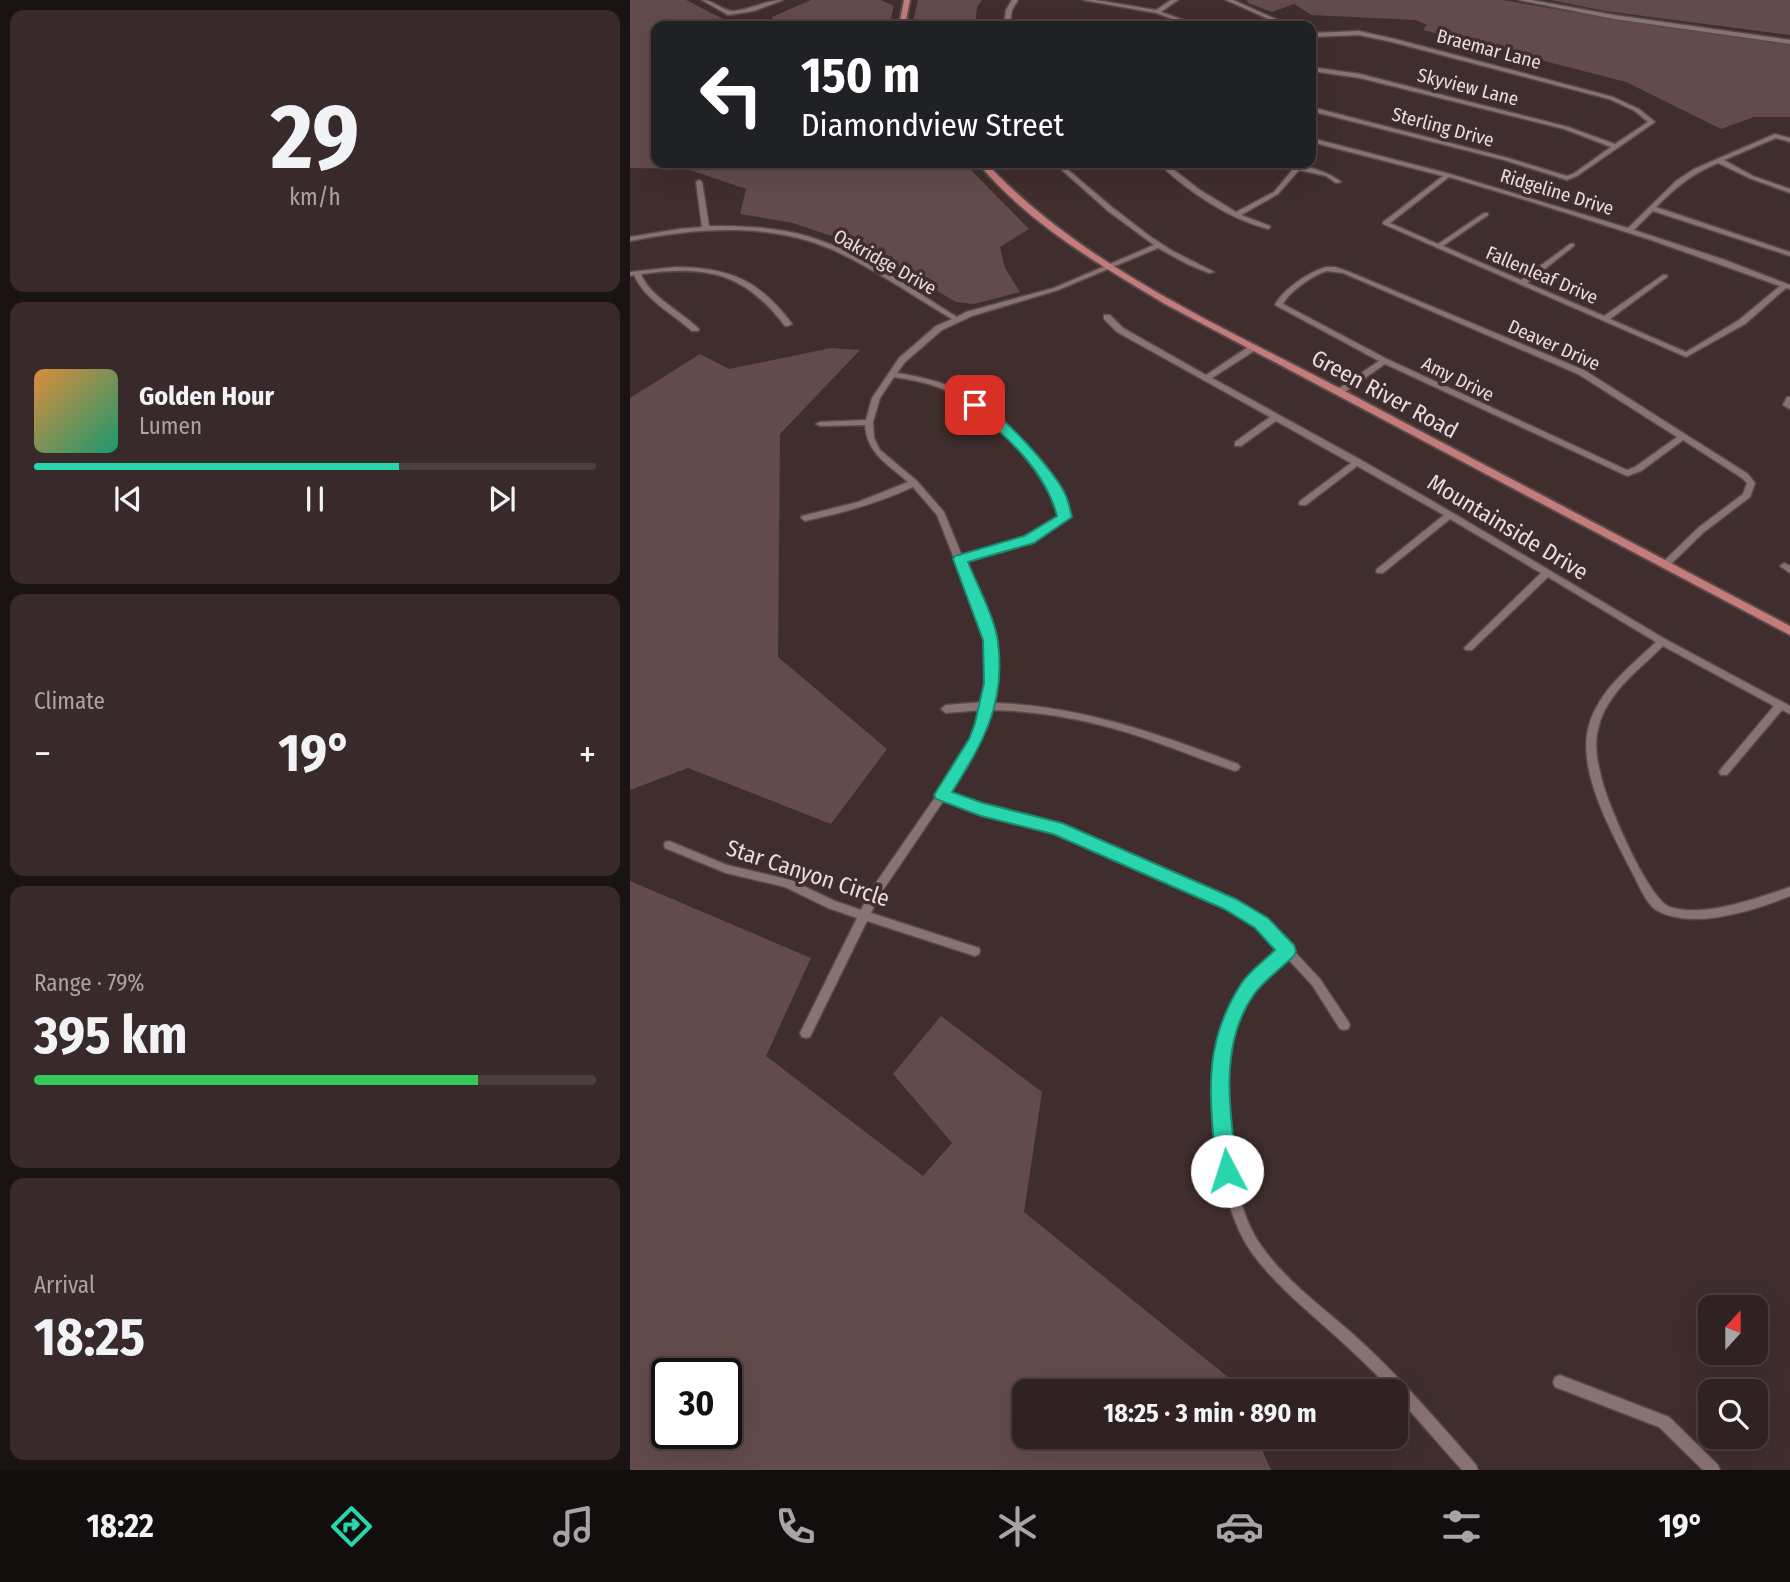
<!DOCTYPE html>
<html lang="en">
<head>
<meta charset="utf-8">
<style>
	:root { --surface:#302222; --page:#382a2a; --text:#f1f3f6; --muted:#a8a4a5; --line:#4b3f40; --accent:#29d5ad }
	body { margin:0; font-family:"Fira Sans Condensed",sans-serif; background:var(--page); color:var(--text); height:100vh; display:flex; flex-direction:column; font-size:26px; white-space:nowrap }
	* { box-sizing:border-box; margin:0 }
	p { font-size:23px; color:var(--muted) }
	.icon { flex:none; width:38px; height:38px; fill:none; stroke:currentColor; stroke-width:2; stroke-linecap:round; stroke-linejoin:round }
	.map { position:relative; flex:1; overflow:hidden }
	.side { display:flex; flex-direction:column; gap:10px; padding:10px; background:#1a1313; width:630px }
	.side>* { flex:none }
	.banner { position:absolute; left:21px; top:21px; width:665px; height:147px; border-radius:14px; box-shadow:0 7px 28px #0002,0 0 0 2px var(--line); background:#202124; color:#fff; overflow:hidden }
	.needle { width:46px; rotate:21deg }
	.tools { position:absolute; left:1068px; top:1295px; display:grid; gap:14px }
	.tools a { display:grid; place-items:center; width:70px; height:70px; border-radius:14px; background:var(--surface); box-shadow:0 7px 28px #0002,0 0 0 2px var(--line); font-size:35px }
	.speed { position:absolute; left:21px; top:1358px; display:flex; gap:14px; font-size:35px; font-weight:700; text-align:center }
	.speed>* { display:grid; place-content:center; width:91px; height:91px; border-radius:50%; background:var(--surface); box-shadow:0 7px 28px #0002,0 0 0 2px var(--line); line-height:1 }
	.speed .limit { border:4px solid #111; border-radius:10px; background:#fff; color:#111 }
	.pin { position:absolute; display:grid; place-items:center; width:60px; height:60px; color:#fff; margin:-30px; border-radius:14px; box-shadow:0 4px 10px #0006 }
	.me { position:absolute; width:77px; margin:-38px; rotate:355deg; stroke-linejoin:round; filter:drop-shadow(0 0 5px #0008) }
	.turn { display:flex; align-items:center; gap:24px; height:147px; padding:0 35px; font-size:32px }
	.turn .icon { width:91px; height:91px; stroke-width:2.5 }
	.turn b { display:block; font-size:49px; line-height:60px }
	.big { font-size:52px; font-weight:700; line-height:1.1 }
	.side .tile { flex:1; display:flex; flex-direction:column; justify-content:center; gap:10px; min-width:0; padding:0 24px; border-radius:14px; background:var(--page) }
	.side .dial { align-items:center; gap:0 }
	.dial b { font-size:91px; line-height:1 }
	.song { display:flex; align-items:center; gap:21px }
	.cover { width:84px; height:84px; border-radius:10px; background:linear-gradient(135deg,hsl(30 70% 55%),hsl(160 70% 35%)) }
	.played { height:7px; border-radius:4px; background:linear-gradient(90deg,var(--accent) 65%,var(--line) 65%) }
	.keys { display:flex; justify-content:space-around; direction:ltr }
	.heat { display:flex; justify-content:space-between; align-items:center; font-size:38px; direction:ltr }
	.charge { height:10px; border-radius:5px; background:linear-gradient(90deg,#34c759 79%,var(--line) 0) }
	.trip { position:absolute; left:382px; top:1379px; width:396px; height:70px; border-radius:14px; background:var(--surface); box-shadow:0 7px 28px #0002,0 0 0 2px var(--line); font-weight:700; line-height:70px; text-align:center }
	.dock { display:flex; height:112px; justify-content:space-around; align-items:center; background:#130e0e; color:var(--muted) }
	.dock .icon { width:49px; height:49px }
	.dock .current { color:var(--accent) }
	.dock b { font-size:32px; color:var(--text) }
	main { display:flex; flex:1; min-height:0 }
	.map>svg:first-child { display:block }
</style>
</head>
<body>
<main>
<section class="side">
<div class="tile dial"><b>29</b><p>km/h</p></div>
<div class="tile">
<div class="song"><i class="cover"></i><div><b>Golden Hour</b><p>Lumen</p></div></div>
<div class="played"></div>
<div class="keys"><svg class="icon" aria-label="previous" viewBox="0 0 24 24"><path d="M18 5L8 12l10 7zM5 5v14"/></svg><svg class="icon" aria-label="pause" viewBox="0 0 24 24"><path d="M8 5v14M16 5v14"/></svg><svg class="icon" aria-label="next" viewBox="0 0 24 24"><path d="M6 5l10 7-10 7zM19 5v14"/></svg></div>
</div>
<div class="tile"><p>Climate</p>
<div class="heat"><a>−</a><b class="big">19°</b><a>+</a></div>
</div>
<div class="tile"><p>Range · 79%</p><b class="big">395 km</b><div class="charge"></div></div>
<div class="tile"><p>Arrival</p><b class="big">18:25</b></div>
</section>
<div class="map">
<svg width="1160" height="1470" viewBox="0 0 1160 1470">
	<rect width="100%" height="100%" fill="#402d2d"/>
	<path fill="#644b4b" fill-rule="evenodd" d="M0,0H56L107,26H26V163H334L399,229L370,247L375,268L390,292L344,304L326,302L228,245L163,223L110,214L116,189L57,169L0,168Z
		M181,0H251L264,6L259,26H144L142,17Z
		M288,0H352L347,7L345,26H282Z
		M617,0H873L981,19L1160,45V117H1124L1091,129L996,82L793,30L797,25L786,20L681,15L664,4L642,12L618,3Z
		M920,0H1160V35L975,11Z
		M201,348L230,350L150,434L148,657L257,749L201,824L58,768L0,790V398L70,354L99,369Z
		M0,881L181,958L136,1056L293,1176L322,1143L263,1074L311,1016L412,1092L394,1212L599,1378L605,1391H394V1437H626L641,1470H0ZM37,1374H96V1433H37Z"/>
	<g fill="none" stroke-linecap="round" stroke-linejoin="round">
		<path stroke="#644a4b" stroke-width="2" d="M995,0L1032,9L1067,5L1113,9L1153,24L1158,29"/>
		<defs>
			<path id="minor" d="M72,0C84,0 92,11 103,11C120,10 136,0 153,0L124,11L98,15Z
				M382,0H388L382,10L380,23L420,24L423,26H374L376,10Z
				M453,0H465L526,10L541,0H548L531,12L570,26H562L526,13Z
				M596,0H603L661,26H654Z
				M889,0H901L984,15L1160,40V44L984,19Z
				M729,31L765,39L983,97L1009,109L1025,122L947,176L937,180L874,160L681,111V107L878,158L937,176L943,174L981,147L934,129L730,78L681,71V67L730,74L938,127L985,144L1018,122L1005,111L979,99L762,42L729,35L681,37V33Z
				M1145,134L1160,138V142L1146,138L1094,160L1123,176L1160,189V193L1119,178L1088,163C1060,175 1048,186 1026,207L1160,252V256L1023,211L1004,230L1095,260L1160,285V289L1156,288L1115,324L1056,357L753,224V222L813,176L681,142V138L820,174L998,228L1046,181L1064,169ZM819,177L902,202L1021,240L1150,286L1109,320L1056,352L980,319L1037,277V275H1033L974,316L897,283L944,246V244H940L891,280L813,246L858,215V213H854L808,244L760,223Z
				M424,163H430L483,208L521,237L541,250L584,272L579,273L557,264L528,248L428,290L342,316L312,330L275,362L267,373C286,376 306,380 324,388C361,406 417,459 433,496C436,503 437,510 439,517L438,519L402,542L334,561L366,640L367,683L363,703C449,705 529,734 608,764L610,767L608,770L605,771C569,759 535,744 499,733C454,719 408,711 361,710L351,741L319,793L352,805L430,825L604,901L635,920L690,979L718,1021L720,1025L718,1029L714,1030L710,1029L682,985L657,958C637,978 615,998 605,1024C583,1076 598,1194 628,1241C656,1284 702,1313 738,1348C777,1385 811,1425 846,1465L848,1470H832L765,1394V1391H762C743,1370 722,1351 701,1332C673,1307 644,1283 622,1253C586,1204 571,1077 594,1021C606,993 628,972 650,951L627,926L596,907L424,832L351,813L314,800L249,896L241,913L349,948L350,951L349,954L345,956L237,921L180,1037L176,1038L172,1037L170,1033L227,918L198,908L155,887L96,873L35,848L34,845L35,842L39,841L97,865L161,880L205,901L231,910L241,890L322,773L341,740L352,710L316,713L311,709L316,705L354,702L357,683L356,640L307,515L283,487C249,503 212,513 175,521L171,518L172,516L228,502L278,482C258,464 237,454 235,425L190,426L186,424L190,422L236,420L242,398L269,358L306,326L322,319C282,295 243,268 201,249C137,222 66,228 0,241V237L49,229L72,227L66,182L69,180L72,182L79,226C113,226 148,227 180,237C234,254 280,288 327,317L336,312L424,288L524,245L478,211ZM264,377C284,380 304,384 322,393C355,410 400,454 419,486C425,495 428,505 431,516L396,538L332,556L314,512L287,481L250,450L244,438L243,422L250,398Z
				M528,163H535L570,190L606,212L644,192L664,168L648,164L647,163C666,163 697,170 711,182L706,183L696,176L669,170L648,194L611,215L640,226V228L638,229C597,218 559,192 528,163Z
				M46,267C101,268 129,280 162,324L158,326H155C114,272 76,265 11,274C20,297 52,312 69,329L68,331H62C43,314 14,299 4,275L0,276V272Z
				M696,267H705L717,271L954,370L1118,474L1125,483L1120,497L1074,532L1038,567L1035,568L1031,565L1032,563L1068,528L1113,494L1117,483L1112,478L1053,440L1011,471L997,476L755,364L712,394H706V390L749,361L645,305C653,289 679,272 696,267ZM697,271L713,273L948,374L1047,437L1005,467L997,470L757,359L653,304C659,292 683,275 697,271Z
				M474,315H480L493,328L576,375L621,345H627V349L582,378L731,460L823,513L1035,639L1160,706V714L1152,710L1097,775H1091L1089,772L1091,769L1144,706L1033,646C1009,670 976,693 968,729C964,744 967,761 971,776C976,801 1018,899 1040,907C1073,918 1128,898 1160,887V896C1128,909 1075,926 1041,916C1036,915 1030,912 1026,910C1015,902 1009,885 1003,874C983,835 948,774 958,729C967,691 1000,667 1026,642L918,577L842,650H836L834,648L836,646L911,573L820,519L753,573H747L746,571L747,569L814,515L727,466L676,505H670L669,503L670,501L721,463L646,421L611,446H605V442L640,417L487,332L474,319Z
				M1157,397H1160V409L1153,405Z
				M1154,563L1160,566V573L1150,566Z
				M930,1375L1039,1417L1088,1465L1090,1470H1073L1029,1427L925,1387L923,1382L925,1377Z"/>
			<path id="major" d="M274,0H280L275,26H269Z
				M348,163H356C453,266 587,324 711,389C860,468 1010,547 1160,626V635L535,304C468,264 398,223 348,163Z"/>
		</defs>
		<use href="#minor" stroke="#594949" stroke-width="3"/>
		<use href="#major" stroke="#594949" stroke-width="4"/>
		<use href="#minor" fill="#897272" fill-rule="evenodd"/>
		<use href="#major" fill="#c37b7c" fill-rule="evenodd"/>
	</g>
	<path fill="#29d5ad" stroke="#1b8a70" stroke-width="2" d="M345,401C368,408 427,473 436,496C439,503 440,510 442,517L404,543L338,562C347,585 365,618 368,642C376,703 353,743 322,792L353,803L432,823L606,899L638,918L664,945L666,951L664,956C651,968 635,980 625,993C587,1045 601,1113 607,1171L604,1178L597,1181L589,1178L586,1171C581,1100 570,1048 611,984C619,971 634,961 645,950L625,928L594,909L423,834L351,816L306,799L304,795L339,739L345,723L354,683L353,640L323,559L325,556L394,536L427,516C416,472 376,434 340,408L339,405Z"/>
	<g text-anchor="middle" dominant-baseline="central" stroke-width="7" stroke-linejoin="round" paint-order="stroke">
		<g font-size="19" fill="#eadddd" stroke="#402d2d">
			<text transform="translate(859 49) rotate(15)">Braemar Lane</text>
			<text transform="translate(838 87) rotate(14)">Skyview Lane</text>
			<text transform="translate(813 127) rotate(15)">Sterling Drive</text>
			<text transform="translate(927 192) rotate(17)">Ridgeline Drive</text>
			<text transform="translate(255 262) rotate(29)">Oakridge Drive</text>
			<text transform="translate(912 275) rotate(23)">Fallenleaf Drive</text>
			<text transform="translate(924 345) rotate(24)">Deaver Drive</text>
			<text transform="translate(828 379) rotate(26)">Amy Drive</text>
		</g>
		<g font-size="23" fill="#eadddd" stroke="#402d2d">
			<text transform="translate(755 394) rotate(28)">Green River Road</text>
			<text transform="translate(878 527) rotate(31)">Mountainside Drive</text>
			<text transform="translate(178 873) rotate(18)">Star Canyon Circle</text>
		</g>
	</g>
</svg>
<div class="tools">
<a><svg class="needle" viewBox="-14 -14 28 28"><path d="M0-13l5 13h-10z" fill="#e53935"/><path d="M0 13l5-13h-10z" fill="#a8a4a5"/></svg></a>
<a><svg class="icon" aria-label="search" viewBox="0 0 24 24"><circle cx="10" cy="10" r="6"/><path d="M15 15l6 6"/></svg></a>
</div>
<div class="speed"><div class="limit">30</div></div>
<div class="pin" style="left:345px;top:405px;background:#d93025"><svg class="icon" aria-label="arrive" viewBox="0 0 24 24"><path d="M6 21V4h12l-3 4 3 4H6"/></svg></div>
<svg class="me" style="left:597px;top:1171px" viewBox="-20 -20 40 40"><circle r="19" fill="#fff"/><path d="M0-13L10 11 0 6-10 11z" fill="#29d5ad"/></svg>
<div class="trip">18:25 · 3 min · 890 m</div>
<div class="banner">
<div class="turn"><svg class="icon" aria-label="left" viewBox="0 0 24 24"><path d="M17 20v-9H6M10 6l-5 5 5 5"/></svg><div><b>150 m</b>Diamondview Street</div></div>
</div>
</div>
</main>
<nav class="dock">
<b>18:22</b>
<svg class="icon current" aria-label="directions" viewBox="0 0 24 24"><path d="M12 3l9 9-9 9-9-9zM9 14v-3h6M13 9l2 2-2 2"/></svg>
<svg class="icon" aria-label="music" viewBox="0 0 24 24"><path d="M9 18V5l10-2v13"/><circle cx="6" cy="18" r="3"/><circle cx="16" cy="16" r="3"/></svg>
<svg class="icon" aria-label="phone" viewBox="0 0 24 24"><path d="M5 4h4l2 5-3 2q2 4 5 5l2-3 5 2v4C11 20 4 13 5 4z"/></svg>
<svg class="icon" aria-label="climate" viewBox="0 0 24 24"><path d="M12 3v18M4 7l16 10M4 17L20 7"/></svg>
<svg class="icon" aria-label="car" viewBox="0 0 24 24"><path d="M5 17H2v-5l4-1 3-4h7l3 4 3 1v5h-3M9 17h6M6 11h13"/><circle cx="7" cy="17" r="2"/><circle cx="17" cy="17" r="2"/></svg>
<svg class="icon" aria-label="filters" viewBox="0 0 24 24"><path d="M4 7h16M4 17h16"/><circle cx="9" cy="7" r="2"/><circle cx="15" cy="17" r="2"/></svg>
<b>19°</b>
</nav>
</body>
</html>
